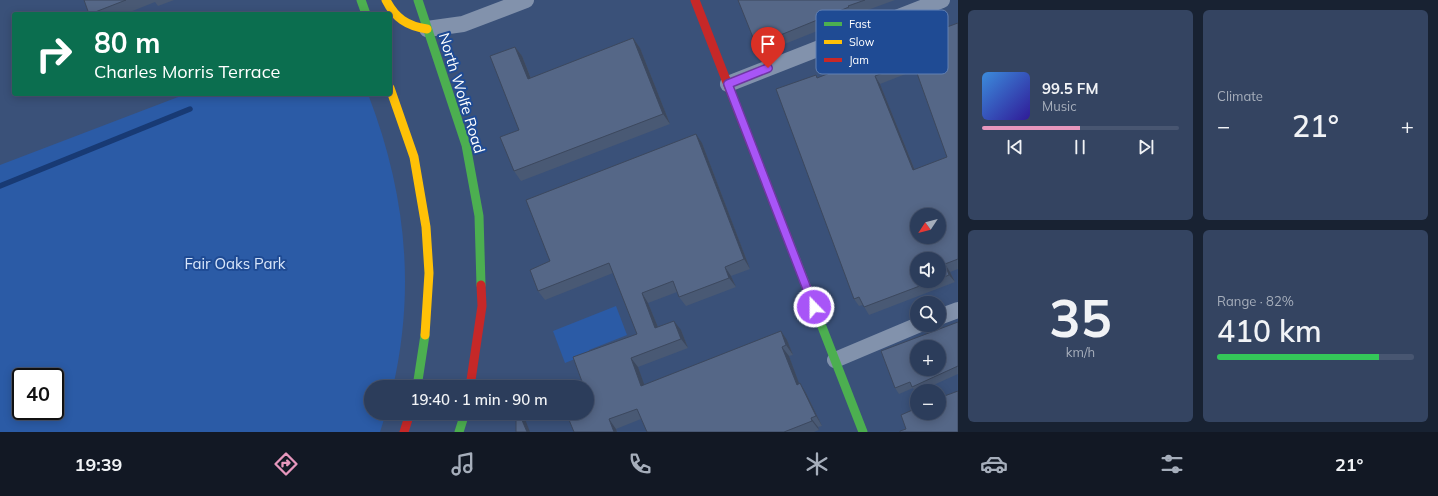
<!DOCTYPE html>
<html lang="en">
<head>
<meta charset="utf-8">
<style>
	:root { --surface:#2c3d5b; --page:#344461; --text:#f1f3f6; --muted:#a6aebb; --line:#485671; --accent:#e797bd }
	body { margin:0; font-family:Mulish,sans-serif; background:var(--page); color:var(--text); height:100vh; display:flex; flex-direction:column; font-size:15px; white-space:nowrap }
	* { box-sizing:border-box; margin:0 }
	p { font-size:13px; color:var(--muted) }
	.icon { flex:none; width:22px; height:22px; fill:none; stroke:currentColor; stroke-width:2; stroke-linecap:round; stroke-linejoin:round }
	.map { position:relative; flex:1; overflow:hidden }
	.side { display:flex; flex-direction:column; gap:10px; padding:10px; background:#182232; width:480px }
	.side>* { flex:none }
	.banner { position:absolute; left:12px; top:12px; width:380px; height:84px; border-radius:4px; box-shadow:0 2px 10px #0003,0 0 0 1px var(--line); background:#0b6e4f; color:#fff; overflow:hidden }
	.needle { width:26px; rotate:234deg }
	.fabs { position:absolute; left:910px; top:208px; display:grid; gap:8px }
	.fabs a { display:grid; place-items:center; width:36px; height:36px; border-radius:50%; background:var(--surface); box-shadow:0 2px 10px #0003,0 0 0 1px var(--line); font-size:20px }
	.speed { position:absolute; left:12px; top:368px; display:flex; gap:8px; font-size:20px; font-weight:700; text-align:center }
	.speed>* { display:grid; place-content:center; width:52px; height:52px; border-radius:50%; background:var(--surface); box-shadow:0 2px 10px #0003,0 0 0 1px var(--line); line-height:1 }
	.speed .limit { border:2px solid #111; border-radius:6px; background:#fff; color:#111 }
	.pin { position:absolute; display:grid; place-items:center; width:34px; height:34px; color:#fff; margin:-41px -17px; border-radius:50% 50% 50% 0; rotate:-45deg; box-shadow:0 0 4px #0007 }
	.pin .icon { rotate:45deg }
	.me { position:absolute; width:44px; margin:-22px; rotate:338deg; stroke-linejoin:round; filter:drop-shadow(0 0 3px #0008) }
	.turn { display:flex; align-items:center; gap:14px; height:84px; padding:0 16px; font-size:18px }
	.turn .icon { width:52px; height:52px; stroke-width:2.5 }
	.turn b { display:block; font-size:28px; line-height:34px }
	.big { font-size:30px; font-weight:600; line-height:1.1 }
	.side .card { flex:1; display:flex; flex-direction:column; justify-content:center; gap:6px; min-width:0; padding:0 14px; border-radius:6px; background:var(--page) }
	.side .dial { align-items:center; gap:0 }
	.dial b { font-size:52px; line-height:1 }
	.song { display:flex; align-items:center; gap:12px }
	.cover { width:48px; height:48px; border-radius:6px; background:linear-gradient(135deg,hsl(210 70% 55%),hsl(250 70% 35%)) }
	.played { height:4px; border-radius:2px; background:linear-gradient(90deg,var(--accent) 50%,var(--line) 50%) }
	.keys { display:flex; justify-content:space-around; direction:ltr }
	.heat { display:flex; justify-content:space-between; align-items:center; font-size:22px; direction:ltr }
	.charge { height:6px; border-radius:3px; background:linear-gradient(90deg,#34c759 82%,var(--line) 0) }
	.side .tiles { flex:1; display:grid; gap:10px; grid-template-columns:repeat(2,1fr) }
	.trip { position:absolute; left:364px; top:380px; width:230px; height:40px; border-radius:20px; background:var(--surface); box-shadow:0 2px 10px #0003,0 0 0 1px var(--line); font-weight:600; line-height:40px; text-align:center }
	.menu { display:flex; height:64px; justify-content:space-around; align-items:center; background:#121824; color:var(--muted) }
	.menu .icon { width:28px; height:28px }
	.menu .active { color:var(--accent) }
	.menu b { font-size:18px; color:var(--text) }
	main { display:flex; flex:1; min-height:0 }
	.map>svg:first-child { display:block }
</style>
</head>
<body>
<main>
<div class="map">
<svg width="958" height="432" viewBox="0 0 958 432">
	<rect width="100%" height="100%" fill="#3a5179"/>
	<path fill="#2b5ba6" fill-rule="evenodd" d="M186,94H368C405,190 416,286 393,387H371V413H386L380,432H0V165ZM21,377H55V411H21Z
		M616,306L627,335L589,350L590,353L565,363L553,331Z"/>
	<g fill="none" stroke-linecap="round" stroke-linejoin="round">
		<path stroke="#183a74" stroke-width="5.5" d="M0,186L190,109"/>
		<path stroke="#8292ac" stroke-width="16" d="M427,29L463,24L526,0
			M728,84L942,0
			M939,317L958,310
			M835,360L918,325"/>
		<path stroke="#4caf50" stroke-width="9" d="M361,0L366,14
			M418,0L466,145L479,216L481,285
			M789,242L863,432
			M417,387L425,335
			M459,432L465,413"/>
		<path stroke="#ffc107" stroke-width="9" d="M386,0C395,18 407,26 427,29
			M390,88L414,157L426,227L429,273L425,335"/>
		<path stroke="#c62828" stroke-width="9" d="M695,0L789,242
			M470,387L482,306L481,285
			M404,432L410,413"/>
	</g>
	<path fill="#495974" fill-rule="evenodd" d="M84,0H174L158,6L155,2L125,14H89Z
		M738,0H895L854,15L855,16L762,53L756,45Z
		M958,23V269L950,272L955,282L869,315L863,305L859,306L854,299L816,75L818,78ZM916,70L947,157L915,170L880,84ZM939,259V281H917Z
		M633,38L640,48L670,124L521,181L514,171L519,130L515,47L522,56L531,78Z
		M702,143L750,269L731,276L736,287L686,306L679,297L677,292L648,303L658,327L681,330L688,348L638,367L644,385L787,340L793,355L789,356L799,384L806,393L822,426L818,427L819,430L814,432H647L641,419L616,429L617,432H574L637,334L613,273L545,300L538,291L550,261Z
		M958,322V374L920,391H917V392L916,393L913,388L899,394L895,388Z"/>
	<path fill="#3c485e" d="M633,38L640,48L670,124L663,114Z
		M515,47L522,56L535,89L528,79Z
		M875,76L880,84L918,178L913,170Z
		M696,134L702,143L750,269L744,259Z
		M945,264L950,272L955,282L949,275Z
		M725,267L731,276L736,287L729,278Z
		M642,293L648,303L662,337L655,328Z
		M674,321L681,330L688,348L681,339Z
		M781,331L787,340L793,355L786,345Z
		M782,347L789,356L803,394L797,385Z
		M631,358L638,367L648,395L641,386Z
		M800,383L806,393L822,426L816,416Z
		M519,413H520L525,419L530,432H527Z
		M811,418L818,427L819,430L812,421Z
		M609,419L616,429L617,432H614Z"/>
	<path fill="#556787" stroke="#3c485e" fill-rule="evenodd" d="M84,0H126L90,14H89Z
		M738,0H865L848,6L849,7L756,45Z
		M958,23V259L945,264L949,275L939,279V259H917V281H933L864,307L859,297L854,299L776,89L816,75L817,78L876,55L875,53ZM913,62L947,157L913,170L875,76ZM917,215H939V237H917Z
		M633,38L663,114L514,171L500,137L519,130L490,56L515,47L528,79Z
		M696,134L744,259L725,267L729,278L679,297L673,281L642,293L655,328L674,321L681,339L631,358L641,386L781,331L786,345L782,347L797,385L800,383L816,416L811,418L812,421L784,432H647L637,409L609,419L614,432H574L567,415L572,413H587V407L591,405L587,395V387H584L573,357L637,334L609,263L538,291L530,270L550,261L526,200Z
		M958,322V366L912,387L910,382L895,388L881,351ZM917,347H939V369H917Z
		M958,391V432H900V431L906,429L901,415L917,408V413H939V398Z
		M516,413H519L527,432H516Z"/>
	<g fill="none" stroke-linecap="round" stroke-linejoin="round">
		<defs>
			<path id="route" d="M768,68L728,84L814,307"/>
		</defs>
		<use href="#route" stroke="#6d37a1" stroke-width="10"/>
		<use href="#route" stroke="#a855f7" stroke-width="7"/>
	</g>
	<g text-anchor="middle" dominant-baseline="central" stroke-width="4" stroke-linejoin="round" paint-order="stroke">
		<g font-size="15" fill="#fff" stroke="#1f4b94">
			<text transform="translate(462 93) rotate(73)">North Wolfe Road</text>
		</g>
		<g font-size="15" fill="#d8e6fa" stroke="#1f4b94">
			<text x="235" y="263">Fair Oaks Park</text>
		</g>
	</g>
	<rect x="816" y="10" width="132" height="64" rx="6" fill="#1f4b94" stroke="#6281b4" stroke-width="1"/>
	<rect x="824" y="22" width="18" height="4" fill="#4caf50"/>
	<rect x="824" y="40" width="18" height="4" fill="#ffc107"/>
	<rect x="824" y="58" width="18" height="4" fill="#c62828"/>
	<g font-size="11" fill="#fff">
		<text x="849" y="28">Fast</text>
		<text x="849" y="46">Slow</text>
		<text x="849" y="64">Jam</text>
	</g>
</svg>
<div class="fabs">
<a><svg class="needle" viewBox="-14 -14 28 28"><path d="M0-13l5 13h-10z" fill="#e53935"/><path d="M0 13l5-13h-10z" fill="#a6aebb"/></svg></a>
<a><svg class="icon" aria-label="sound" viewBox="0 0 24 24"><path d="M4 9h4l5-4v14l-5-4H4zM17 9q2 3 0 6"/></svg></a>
<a><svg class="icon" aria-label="search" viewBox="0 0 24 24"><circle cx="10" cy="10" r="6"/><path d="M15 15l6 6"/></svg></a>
<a>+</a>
<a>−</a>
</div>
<div class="speed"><div class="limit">40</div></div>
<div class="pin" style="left:768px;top:68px;background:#d93025"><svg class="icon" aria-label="arrive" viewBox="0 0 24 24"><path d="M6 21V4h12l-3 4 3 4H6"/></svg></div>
<svg class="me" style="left:814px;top:307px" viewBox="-20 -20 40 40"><circle r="17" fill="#a855f7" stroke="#fff" stroke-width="3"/><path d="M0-11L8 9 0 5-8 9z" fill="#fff"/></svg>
<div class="trip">19:40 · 1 min · 90 m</div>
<div class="banner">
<div class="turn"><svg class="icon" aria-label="right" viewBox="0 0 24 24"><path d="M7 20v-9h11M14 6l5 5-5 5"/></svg><div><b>80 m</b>Charles Morris Terrace</div></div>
</div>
</div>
<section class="side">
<div class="tiles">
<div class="card">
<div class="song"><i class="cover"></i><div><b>99.5 FM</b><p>Music</p></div></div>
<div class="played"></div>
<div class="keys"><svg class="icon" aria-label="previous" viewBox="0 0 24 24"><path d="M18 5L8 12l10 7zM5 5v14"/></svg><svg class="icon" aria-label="pause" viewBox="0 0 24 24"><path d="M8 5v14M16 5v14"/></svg><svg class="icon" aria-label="next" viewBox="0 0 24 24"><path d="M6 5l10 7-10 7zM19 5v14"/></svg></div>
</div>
<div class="card"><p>Climate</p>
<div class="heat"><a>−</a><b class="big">21°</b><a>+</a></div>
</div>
<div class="card dial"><b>35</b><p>km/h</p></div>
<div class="card"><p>Range · 82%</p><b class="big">410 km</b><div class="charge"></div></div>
</div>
</section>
</main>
<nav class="menu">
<b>19:39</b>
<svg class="icon active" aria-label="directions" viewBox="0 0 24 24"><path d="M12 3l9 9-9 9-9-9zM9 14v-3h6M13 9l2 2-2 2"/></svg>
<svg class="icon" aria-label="music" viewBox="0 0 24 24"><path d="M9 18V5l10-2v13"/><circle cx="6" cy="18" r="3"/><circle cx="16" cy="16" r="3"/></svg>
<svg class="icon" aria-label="phone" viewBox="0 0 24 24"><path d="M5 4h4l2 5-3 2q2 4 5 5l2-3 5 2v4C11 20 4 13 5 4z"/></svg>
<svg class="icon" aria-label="climate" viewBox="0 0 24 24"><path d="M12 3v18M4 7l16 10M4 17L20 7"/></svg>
<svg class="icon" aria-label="car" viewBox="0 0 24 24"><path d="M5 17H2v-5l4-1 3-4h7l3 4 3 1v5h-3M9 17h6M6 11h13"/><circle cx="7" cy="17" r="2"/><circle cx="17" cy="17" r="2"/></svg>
<svg class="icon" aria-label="filters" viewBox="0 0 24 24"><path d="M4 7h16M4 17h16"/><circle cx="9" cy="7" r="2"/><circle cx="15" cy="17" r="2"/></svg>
<b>21°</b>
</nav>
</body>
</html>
